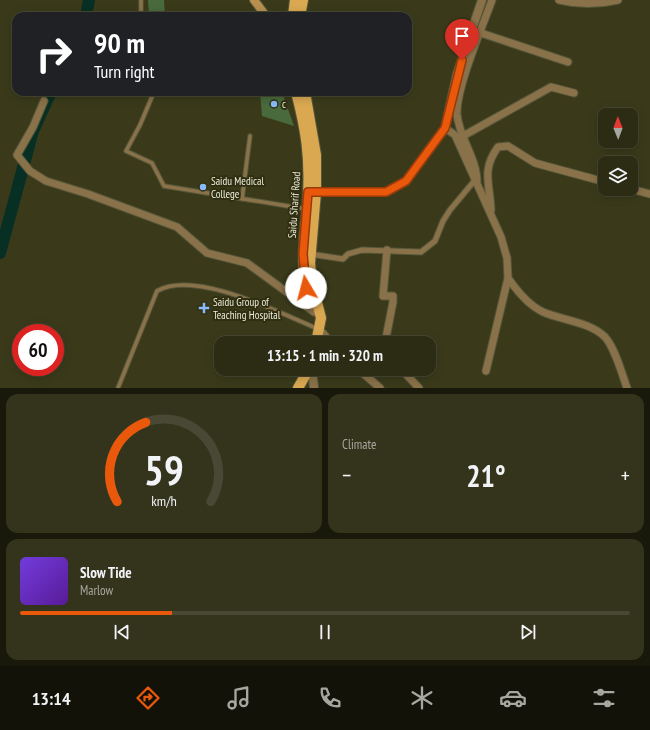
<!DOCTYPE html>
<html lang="en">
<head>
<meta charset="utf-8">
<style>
	:root { --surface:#2c2c14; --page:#34341d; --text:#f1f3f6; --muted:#a6a7a0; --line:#484834; --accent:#ea580c }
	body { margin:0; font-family:"PT Sans Narrow",sans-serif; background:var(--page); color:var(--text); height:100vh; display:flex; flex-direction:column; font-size:15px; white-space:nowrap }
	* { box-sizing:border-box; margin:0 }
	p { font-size:13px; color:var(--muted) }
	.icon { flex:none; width:22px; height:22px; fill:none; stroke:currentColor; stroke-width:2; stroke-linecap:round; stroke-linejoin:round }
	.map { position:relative; height:388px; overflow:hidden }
	.side { display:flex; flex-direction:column; gap:6px; padding:6px; background:#18180b; flex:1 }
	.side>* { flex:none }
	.top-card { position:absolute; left:12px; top:12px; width:400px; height:84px; border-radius:12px; box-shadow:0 2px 10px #0003,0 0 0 1px var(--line); background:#202124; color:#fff; overflow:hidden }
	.needle { width:26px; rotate:359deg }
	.controls { position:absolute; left:598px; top:108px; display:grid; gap:8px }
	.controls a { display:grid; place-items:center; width:40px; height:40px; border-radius:8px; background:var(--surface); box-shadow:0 2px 10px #0003,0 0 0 1px var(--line); font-size:20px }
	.speed { position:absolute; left:12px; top:324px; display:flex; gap:8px; font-size:20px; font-weight:700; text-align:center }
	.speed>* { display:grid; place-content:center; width:52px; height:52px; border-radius:50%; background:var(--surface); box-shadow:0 2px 10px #0003,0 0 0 1px var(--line); line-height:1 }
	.speed .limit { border:6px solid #d22; background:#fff; color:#111 }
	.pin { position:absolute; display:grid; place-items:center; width:34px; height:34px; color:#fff; margin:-41px -17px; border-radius:50% 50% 50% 0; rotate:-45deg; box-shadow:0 0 4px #0007 }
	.pin .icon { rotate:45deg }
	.me { position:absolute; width:44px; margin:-22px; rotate:352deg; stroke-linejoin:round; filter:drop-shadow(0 0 3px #0008) }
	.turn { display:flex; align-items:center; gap:14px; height:84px; padding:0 16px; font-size:18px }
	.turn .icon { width:52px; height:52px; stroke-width:2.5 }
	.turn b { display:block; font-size:28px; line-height:34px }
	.big { font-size:30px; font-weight:700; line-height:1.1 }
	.side .tile { flex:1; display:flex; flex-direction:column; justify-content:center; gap:6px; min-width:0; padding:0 14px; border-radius:12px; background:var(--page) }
	.side .dial { align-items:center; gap:0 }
	.dial svg { height:104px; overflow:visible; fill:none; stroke:var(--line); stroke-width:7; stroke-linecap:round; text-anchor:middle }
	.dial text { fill:var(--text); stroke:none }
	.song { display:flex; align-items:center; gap:12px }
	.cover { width:48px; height:48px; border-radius:6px; background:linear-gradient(135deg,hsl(260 70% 55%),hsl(270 70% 35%)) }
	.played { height:4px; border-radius:2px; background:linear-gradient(90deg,var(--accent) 25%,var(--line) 25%) }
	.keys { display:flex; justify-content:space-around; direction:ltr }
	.heat { display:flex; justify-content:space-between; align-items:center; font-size:22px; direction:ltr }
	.side .tiles { flex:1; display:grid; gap:6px; grid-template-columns:1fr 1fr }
	.tile:last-child { grid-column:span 2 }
	.trip { position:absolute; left:214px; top:336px; width:222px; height:40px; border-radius:12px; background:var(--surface); box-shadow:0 2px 10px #0003,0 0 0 1px var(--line); font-weight:700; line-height:40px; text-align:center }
	.menu { display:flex; height:64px; justify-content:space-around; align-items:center; background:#121208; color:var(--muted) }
	.menu .icon { width:28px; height:28px }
	.menu .current { color:var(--accent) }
	.menu b { font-size:18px; color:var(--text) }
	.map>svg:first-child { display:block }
</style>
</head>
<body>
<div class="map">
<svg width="650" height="388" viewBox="0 0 650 388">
	<rect width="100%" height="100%" fill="#3a3a1b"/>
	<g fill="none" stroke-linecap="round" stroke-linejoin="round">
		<path stroke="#082f23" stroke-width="12" d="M86,16L89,0
			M0,253L33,131L51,92"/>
	</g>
	<path fill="#486a3c" d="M148,0H164L165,16H149Z
		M260,92H282L294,126L262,116Z"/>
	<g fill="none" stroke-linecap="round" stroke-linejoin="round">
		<defs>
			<path id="service" d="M141,0V16
				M154,92L140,125L126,151L152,163L164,186L306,209
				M242,199L250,136
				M118,388L157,291C195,269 280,313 318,329"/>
			<path id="pedestrian" d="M310,254L343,259L348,254L362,250L421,252L435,241L443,221L450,210L475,180"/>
			<path id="minor" d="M559,0C580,5 597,5 618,0
				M481,33L568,62
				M44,101L33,127L17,155L30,171L46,181L88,194L177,227L207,253L247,263L314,312
				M445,128L455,135L501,237L507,258L508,278L486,371
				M463,136L551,87L574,93
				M477,182C477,158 459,138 457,114C456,88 482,28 492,0
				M631,189L650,194
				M491,210C490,184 481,170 498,147L508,146L535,163L605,182
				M508,278C517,291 528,305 543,312C562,320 590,322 605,337C615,348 622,374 627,388
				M319,329L332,343
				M385,343L393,302V296H383L387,250
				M358,369L380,388
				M401,369L419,388"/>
			<path id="tertiary" d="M311,192H386L406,181L445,128L457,74L482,0
				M312,369L314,388"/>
			<path id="secondary" d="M254,0L266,16"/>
			<path id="primary" d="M293,16L295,0
				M300,16L303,0
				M296,92C306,130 310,156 308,196C307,220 302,244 304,269
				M305,92L316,155V192L310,263L312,283L321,318L316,343
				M298,388L309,369"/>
		</defs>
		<use href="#service" stroke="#56563a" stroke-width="5.5"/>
		<use href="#pedestrian" stroke="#56563a" stroke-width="7"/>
		<use href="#minor" stroke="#56563a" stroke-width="9"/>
		<use href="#tertiary" stroke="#56563a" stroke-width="10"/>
		<use href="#secondary" stroke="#56563a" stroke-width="10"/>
		<use href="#primary" stroke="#56563a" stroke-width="12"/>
		<use href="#service" stroke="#897149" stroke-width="3.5"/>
		<use href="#pedestrian" stroke="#897149" stroke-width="5"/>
		<use href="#minor" stroke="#897149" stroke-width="7"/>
		<use href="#tertiary" stroke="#897149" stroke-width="8"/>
		<use href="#secondary" stroke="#b7904f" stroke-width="8"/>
		<use href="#primary" stroke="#daa851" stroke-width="10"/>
	</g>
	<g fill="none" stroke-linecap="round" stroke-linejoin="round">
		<defs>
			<path id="route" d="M306,288L303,254L308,192H386L406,181L445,128L462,60"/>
		</defs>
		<use href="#route" stroke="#983908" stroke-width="10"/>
		<use href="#route" stroke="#ea580c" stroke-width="7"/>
	</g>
	<g fill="#89bafc" stroke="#302f11" stroke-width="1.5">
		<circle cx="274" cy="104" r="4"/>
		<circle cx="203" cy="187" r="4"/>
		<path d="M202 302h4v4h4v4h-4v4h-4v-4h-4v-4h4z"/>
	</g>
	<g text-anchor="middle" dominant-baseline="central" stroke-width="4" stroke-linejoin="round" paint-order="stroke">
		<g font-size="11" fill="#ebecda" stroke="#302f11" text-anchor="start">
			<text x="282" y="104">c</text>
			<text x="211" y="181">Saidu Medical<tspan x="211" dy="13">College</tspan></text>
			<text x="213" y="302">Saidu Group of<tspan x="213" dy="13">Teaching Hospital</tspan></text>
		</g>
		<g font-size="11" fill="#ebecda" stroke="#302f11">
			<text transform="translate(294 205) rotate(-86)">Saidu Sharif Road</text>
		</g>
	</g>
</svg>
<div class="controls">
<a><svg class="needle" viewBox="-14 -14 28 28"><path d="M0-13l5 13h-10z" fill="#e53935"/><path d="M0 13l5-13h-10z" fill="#a6a7a0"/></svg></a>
<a><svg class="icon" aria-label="layers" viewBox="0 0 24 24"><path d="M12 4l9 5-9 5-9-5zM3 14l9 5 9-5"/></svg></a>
</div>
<div class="speed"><div class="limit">60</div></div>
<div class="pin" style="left:462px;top:60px;background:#d93025"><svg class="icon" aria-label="arrive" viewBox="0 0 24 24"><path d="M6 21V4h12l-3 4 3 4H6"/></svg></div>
<svg class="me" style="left:306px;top:288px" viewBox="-20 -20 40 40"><circle r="19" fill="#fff"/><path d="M0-13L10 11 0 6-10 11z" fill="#ea580c"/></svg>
<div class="trip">13:15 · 1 min · 320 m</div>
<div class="top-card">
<div class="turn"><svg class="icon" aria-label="right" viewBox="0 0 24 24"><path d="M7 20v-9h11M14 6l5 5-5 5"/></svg><div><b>90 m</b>Turn right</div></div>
</div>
</div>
<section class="side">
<div class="tiles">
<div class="tile dial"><svg viewBox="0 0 100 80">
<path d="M14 69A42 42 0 1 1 86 69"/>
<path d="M14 69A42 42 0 0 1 36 8" stroke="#ea580c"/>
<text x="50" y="56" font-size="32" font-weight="700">59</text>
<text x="50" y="72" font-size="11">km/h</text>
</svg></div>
<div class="tile"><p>Climate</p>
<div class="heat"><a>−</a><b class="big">21°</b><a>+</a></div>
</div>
<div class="tile">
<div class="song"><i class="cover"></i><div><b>Slow Tide</b><p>Marlow</p></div></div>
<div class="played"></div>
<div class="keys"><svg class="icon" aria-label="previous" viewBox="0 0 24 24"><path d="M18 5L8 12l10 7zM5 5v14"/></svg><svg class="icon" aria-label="pause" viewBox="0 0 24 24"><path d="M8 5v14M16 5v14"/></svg><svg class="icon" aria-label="next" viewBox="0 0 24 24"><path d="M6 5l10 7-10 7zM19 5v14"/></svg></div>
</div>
</div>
</section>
<nav class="menu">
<b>13:14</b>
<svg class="icon current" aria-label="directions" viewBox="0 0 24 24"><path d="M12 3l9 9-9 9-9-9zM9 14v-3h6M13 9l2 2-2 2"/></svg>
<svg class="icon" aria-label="music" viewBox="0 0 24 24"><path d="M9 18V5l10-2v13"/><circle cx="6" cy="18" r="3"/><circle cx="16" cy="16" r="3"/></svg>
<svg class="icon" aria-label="phone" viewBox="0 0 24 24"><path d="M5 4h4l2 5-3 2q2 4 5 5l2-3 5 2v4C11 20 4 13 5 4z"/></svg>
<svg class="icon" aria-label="climate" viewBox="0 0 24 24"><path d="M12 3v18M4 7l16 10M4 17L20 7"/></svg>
<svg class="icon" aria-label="car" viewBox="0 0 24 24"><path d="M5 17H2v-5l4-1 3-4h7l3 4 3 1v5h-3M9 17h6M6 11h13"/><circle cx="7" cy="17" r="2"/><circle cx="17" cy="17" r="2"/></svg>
<svg class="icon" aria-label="filters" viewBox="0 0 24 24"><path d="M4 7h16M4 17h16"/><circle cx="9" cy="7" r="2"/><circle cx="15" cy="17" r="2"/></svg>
</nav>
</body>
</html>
